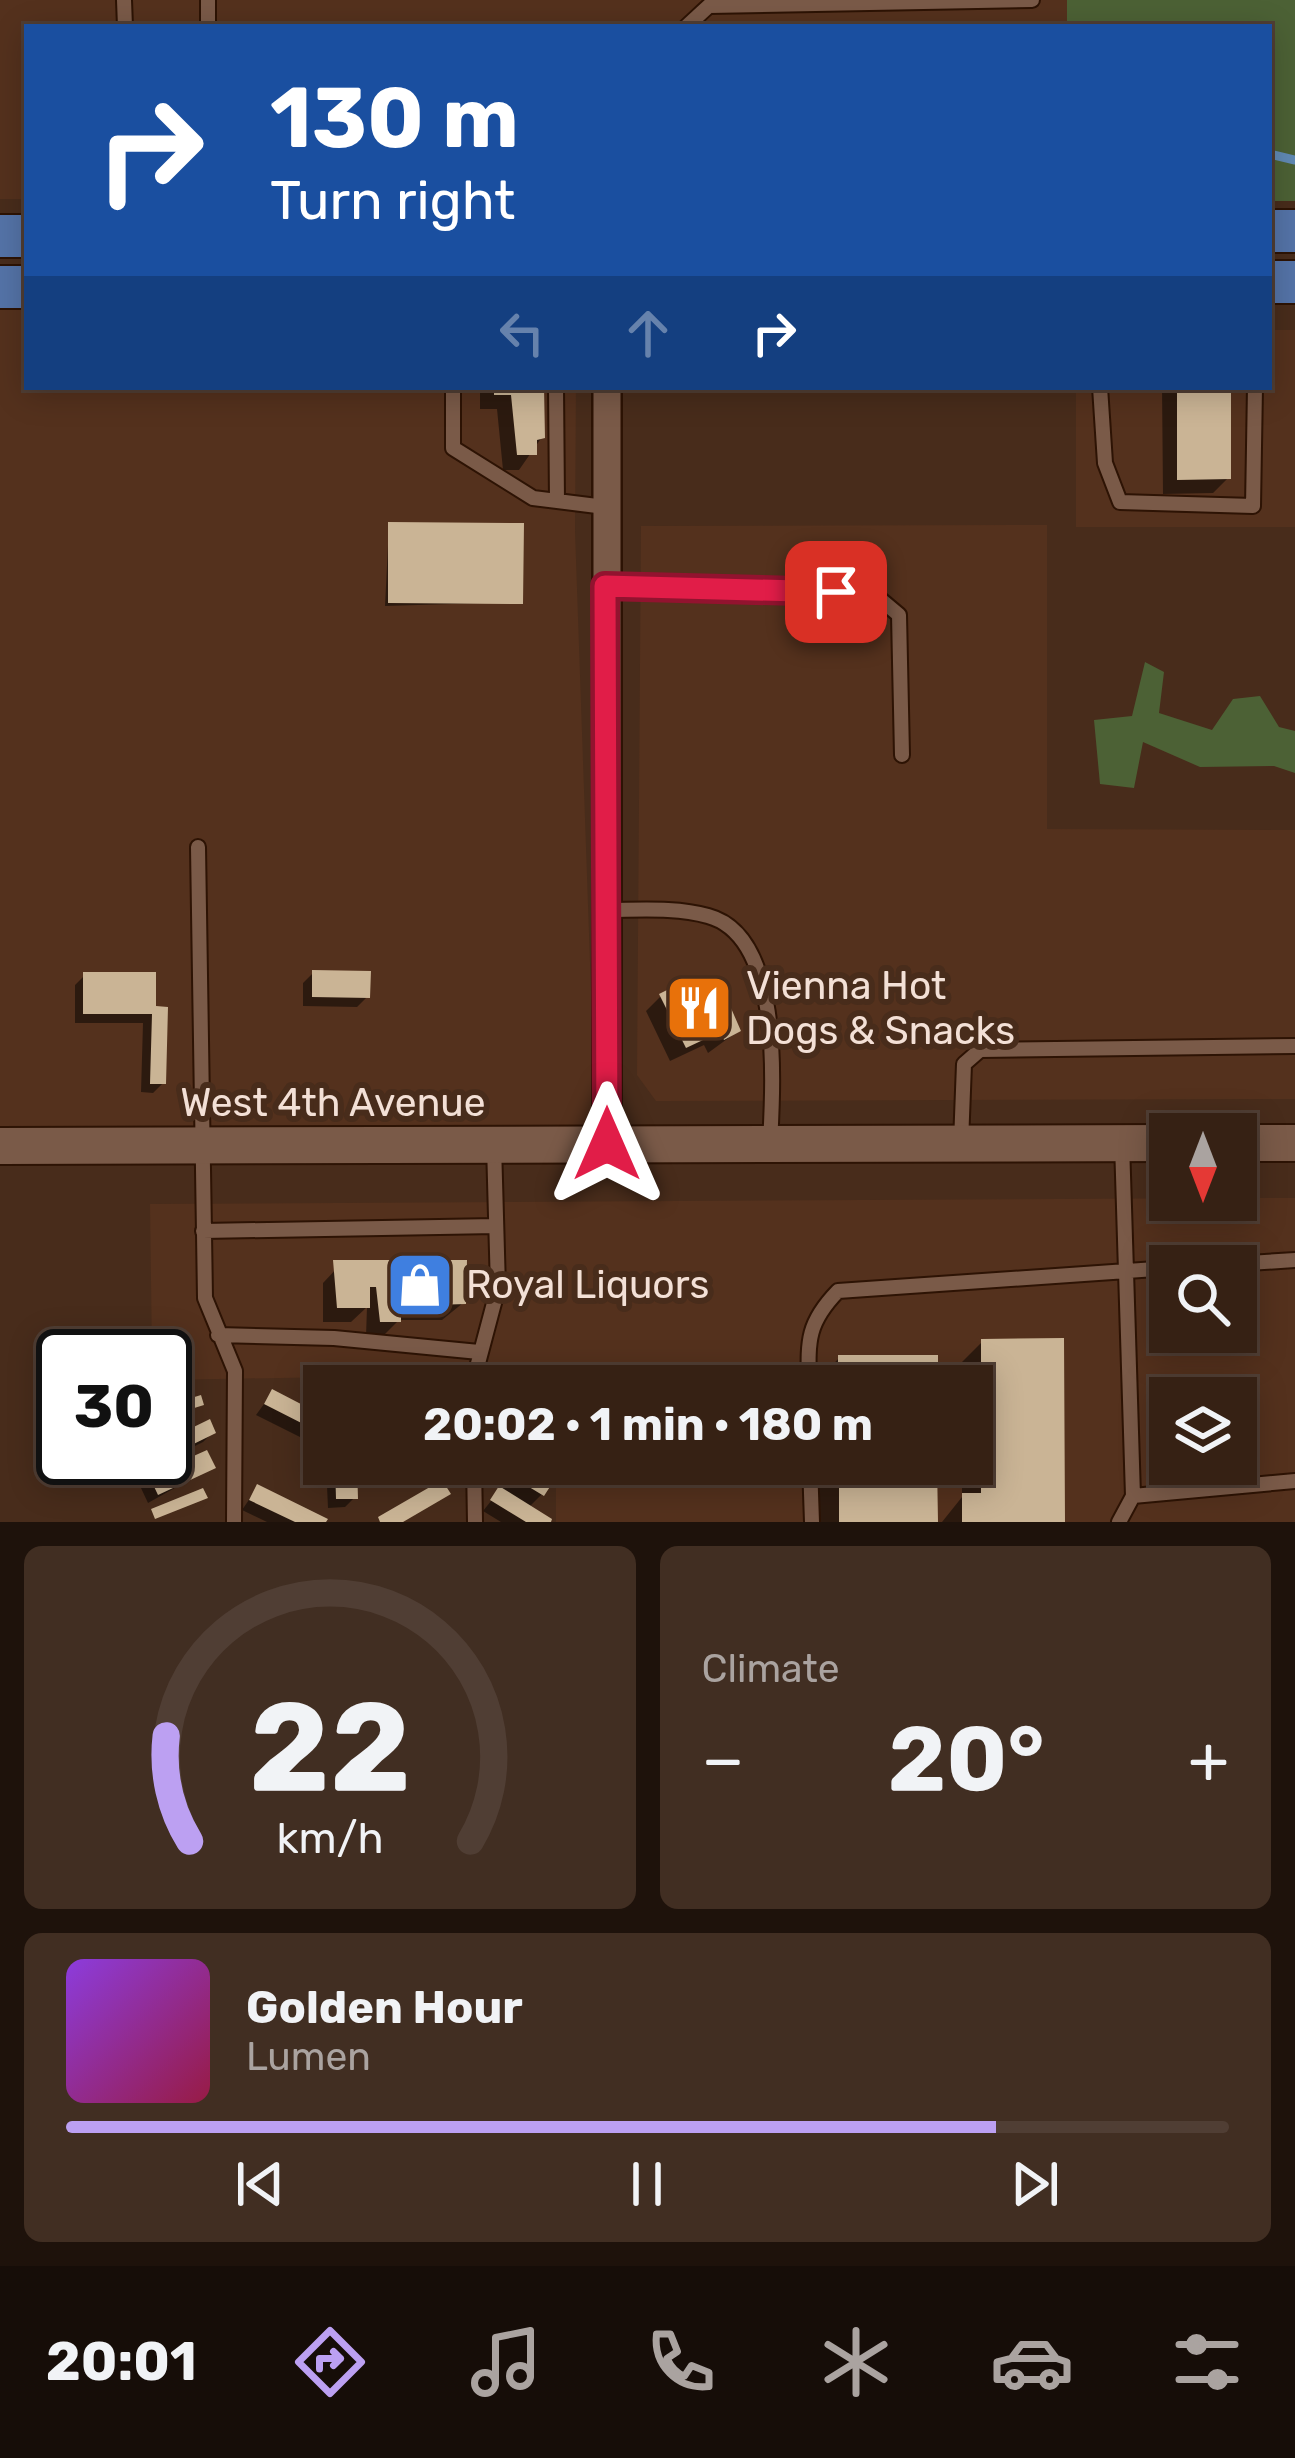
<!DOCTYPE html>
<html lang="en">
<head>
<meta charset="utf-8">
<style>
	:root { --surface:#362114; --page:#412e22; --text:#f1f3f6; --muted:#aaa3a0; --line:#503e34; --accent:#bca0f2 }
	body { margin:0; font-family:Rubik,sans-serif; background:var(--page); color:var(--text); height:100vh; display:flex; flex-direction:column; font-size:45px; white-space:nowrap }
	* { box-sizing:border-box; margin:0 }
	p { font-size:39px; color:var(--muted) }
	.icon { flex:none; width:66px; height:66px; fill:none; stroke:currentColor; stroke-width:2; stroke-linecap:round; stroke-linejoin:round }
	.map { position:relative; height:1522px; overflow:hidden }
	.side { display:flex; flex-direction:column; gap:24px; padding:24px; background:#1e120b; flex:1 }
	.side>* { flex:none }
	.top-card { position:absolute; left:24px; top:24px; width:1248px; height:366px; border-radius:0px; box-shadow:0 6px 30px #0003,0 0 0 3px var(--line); background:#1a4fa0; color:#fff; overflow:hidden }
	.needle { width:78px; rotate:180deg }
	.tools { position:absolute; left:1149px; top:1113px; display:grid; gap:24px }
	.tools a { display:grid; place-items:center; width:108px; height:108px; border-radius:0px; background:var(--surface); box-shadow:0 6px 30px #0003,0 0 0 3px var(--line); font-size:60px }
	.speed { position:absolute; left:36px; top:1329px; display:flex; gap:24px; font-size:60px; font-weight:700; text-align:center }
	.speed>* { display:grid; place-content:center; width:156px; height:156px; border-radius:50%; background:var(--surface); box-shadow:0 6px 30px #0003,0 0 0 3px var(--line); line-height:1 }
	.speed .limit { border:6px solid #111; border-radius:18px; background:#fff; color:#111 }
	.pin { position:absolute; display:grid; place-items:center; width:102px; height:102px; color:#fff; margin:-51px; border-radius:24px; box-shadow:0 6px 18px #0006 }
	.me { position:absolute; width:132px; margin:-66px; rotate:0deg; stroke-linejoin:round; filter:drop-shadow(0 0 9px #0008) }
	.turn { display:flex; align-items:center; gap:42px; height:252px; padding:0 48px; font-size:54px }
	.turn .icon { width:156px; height:156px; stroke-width:2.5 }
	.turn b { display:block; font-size:84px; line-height:102px }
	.lanes { display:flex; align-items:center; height:114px; padding:0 48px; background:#0003; justify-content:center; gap:60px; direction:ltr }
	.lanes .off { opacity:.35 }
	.big { font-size:90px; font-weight:700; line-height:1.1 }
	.side .tile { flex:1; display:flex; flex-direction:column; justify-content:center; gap:18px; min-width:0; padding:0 42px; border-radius:18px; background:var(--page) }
	.side .dial { align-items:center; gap:0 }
	.dial svg { height:312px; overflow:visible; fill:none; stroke:var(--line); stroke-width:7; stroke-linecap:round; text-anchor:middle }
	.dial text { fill:var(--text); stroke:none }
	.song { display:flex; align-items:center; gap:36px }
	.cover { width:144px; height:144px; border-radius:18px; background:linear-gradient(135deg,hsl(270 70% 55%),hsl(340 70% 35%)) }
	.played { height:12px; border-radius:6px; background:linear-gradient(90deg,var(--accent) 80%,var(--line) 80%) }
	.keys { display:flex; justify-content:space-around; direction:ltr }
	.heat { display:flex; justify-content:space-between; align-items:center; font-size:66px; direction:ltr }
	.side .tiles { flex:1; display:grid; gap:24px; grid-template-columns:1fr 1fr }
	.tile:last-child { grid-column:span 2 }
	.trip { position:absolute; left:303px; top:1365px; width:690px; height:120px; border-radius:0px; background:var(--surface); box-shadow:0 6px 30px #0003,0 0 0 3px var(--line); font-weight:700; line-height:120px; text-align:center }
	.tabs { display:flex; height:192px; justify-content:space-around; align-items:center; background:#160d08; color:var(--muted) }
	.tabs .icon { width:84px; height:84px }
	.tabs .active { color:var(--accent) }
	.tabs b { font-size:54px; color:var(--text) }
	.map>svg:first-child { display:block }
</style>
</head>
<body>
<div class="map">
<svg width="1295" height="1522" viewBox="0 0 1295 1522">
	<rect width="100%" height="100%" fill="#482c1b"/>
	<path fill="#54311d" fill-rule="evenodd" d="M0,0H1067V27H27V199H0Z
		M0,298H27V387H576L575,531L596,1135L0,1138Z
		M1269,330H1295V527H1076V387H1269Z
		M1047,525V829L1295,830V1099L656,1101L637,1075L641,526Z
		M1236,1198H1295V1522H556V1464H972V1386H556L555,1373L165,1380V1356H152L150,1204ZM1170,1266H1236V1332H1170ZM1170,1398H1236V1464H1170Z"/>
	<path fill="#4c6135" d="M1067,0H1295V201H1269V27H1067Z
		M1145,662L1164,672L1159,713L1212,730L1233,699L1260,696L1279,727L1295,731V773L1274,766L1200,767L1143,742L1134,788L1100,784L1094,720L1132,716Z"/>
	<path fill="#0007" d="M480,387H541L542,437L519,470H503L497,409H480Z
		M1162,387H1228V478L1213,493L1163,494Z
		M389,525L520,602L385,606Z
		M313,973L367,997L357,1007L303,1006V983Z
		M85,975H153L163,1083L153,1093L141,1092L143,1023H75V985Z
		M661,996L738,1031L708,1053L704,1045L670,1061L646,1011Z
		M338,1267L463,1303L442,1320H399L383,1336H366L367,1307L351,1322H323V1283Z
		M1061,1341L1062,1522H942L962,1497V1479H934L935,1522H819V1464H972V1386H962V1362L982,1342Z
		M839,1358L935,1386H819V1379Z
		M272,1393L324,1419L308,1441L256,1415Z
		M213,1432L203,1442L149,1469L144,1460L165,1458V1445Z
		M326,1464H354V1498L345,1507L328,1508Z
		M487,1464H543L534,1474L542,1494L528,1508L547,1522H501L483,1511L503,1486L481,1473Z
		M212,1467L148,1503L141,1488L151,1478Z
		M257,1488L324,1520L323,1522H267L242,1510Z"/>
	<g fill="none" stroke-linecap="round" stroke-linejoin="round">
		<path stroke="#6089b3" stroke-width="9" d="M1269,154L1295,160"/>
	</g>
	<path fill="#cab495" d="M494,387H544L545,438L537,440V455H517L511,395H494Z
		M1177,387H1231V479L1177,480Z
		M388,522L524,523L523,604L388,603Z
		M312,970L371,971L370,998L312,997Z
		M83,972H156V1006L168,1007L166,1084H150L152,1014H83Z
		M717,976L741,1031L724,1040L720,1032L686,1048L659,994L689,979L693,988Z
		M333,1260H467L466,1304L401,1306V1322H380L376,1287H370V1308H337Z
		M1064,1338L1065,1522H962V1493H981V1459H972V1424H981V1339Z
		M838,1355H938V1386H838Z
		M272,1389L324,1416L321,1433L264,1404Z
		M201,1395L204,1405L165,1417V1406Z
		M210,1419L216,1433L165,1458V1441Z
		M207,1450L216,1468L158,1495L149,1476Z
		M335,1464H357L358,1499H336Z
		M491,1464H523L553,1482L544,1496Z
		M839,1464H937L938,1522H839Z
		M442,1480L451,1494L403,1522H380L378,1517Z
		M257,1484L328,1519L326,1522H295L249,1500Z
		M499,1486L552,1519L551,1522H526L490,1500Z
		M203,1488L208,1498L155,1519L151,1509Z"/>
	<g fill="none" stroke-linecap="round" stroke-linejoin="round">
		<defs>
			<path id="service" d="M124,0L125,27
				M208,0V27
				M709,6L1032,0
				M686,27L713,2
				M453,387V448L533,498L605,507
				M556,387L557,501
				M1100,387L1105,463L1120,502L1253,506L1255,387
				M605,586L874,594L899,615L902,755
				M198,847L205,1298L235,1371L234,1522
				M606,910C640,910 676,907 708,916C783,936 773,1085 770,1144
				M961,1143L964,1064L980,1050L1295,1046
				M203,1231L496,1226
				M1202,1266L1295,1260
				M218,1335L334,1338L479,1352
				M472,1386L498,1288L494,1145
				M809,1386C808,1342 806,1324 838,1291L1170,1268
				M474,1464L475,1522
				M810,1464L812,1522
				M1133,1496L1295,1481
				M1119,1522L1133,1496L1122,1143"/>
			<path id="minor" d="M607,387V1144"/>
			<path id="secondary" d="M1236,1143H1295
				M0,1146L1170,1143"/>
			<path id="primary" d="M1269,231H1295
				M0,236H27
				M1269,282H1295
				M0,287H27"/>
		</defs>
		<use href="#service" stroke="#2d1304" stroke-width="18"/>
		<use href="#minor" stroke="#2d1304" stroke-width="32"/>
		<use href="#secondary" stroke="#2d1304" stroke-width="40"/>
		<use href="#primary" stroke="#2d1304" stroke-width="46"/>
		<use href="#service" stroke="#7a5a48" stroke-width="14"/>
		<use href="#minor" stroke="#7a5a48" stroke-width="27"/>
		<use href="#secondary" stroke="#7a5a48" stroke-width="36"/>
		<use href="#primary" stroke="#5473a7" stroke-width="42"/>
	</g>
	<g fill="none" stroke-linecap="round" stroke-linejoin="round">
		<defs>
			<path id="route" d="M607,1144L605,586L836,592"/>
		</defs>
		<use href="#route" stroke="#92132f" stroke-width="30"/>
		<use href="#route" stroke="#e11d48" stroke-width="21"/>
	</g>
	<defs>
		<symbol id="restaurant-square" viewBox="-11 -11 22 22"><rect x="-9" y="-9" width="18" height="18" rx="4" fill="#e8710a" stroke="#482c1b"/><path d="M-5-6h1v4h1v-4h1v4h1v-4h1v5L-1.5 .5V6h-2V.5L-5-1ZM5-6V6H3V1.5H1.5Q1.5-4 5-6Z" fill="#fff"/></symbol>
		<symbol id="shop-square" viewBox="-11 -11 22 22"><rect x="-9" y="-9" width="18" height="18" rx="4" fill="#3f7fe0" stroke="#482c1b"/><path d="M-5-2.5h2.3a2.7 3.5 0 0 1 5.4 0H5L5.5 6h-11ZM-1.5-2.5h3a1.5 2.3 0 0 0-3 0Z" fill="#fff"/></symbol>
	</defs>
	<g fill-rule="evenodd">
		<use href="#restaurant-square" x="661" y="970" width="76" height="76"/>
		<use href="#shop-square" x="382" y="1247" width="76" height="76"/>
	</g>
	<g text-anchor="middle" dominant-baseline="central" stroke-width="12" stroke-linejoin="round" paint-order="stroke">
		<g font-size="39" fill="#f3e0d6" stroke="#482c1b" text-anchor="start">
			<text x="746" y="986">Vienna Hot<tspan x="746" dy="45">Dogs &amp; Snacks</tspan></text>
			<text x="466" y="1285">Royal Liquors</text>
		</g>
		<g font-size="39" fill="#f3e0d6" stroke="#482c1b">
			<text x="333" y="1103">West 4th Avenue</text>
		</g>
	</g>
</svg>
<div class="tools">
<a><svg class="needle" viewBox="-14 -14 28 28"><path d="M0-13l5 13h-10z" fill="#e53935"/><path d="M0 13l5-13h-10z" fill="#aaa3a0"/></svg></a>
<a><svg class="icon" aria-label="search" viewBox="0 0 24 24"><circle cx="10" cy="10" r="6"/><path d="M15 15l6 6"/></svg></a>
<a><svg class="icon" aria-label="layers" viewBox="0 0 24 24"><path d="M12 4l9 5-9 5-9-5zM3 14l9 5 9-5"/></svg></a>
</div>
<div class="speed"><div class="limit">30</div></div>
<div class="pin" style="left:836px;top:592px;background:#d93025"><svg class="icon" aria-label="arrive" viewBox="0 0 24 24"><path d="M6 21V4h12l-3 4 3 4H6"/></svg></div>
<svg class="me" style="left:607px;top:1144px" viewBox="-20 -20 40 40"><path d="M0-17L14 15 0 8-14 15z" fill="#e11d48" stroke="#fff" stroke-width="4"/></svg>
<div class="trip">20:02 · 1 min · 180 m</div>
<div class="top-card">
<div class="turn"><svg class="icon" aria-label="right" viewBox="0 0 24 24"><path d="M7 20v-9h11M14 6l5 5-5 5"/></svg><div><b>130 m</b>Turn right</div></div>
<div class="lanes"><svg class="icon off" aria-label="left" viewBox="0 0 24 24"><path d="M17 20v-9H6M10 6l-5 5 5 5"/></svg><svg class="icon off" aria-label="ahead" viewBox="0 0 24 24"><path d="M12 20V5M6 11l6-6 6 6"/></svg><svg class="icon" aria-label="right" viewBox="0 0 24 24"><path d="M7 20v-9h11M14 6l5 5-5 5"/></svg></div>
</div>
</div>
<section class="side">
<div class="tiles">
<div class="tile dial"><svg viewBox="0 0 100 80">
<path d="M14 69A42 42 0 1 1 86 69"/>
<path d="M14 69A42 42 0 0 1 8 42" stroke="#bca0f2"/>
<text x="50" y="56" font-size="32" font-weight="700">22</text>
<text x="50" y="72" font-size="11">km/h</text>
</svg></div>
<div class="tile"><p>Climate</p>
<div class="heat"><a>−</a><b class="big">20°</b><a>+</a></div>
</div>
<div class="tile">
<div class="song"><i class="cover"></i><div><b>Golden Hour</b><p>Lumen</p></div></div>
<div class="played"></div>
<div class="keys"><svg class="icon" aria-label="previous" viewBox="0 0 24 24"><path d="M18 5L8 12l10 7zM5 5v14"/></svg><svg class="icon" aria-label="pause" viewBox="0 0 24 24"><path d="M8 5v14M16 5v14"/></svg><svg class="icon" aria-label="next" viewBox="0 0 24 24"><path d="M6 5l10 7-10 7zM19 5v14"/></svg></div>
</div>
</div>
</section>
<nav class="tabs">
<b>20:01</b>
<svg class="icon active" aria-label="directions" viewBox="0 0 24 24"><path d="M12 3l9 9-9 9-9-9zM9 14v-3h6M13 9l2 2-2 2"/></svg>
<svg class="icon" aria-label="music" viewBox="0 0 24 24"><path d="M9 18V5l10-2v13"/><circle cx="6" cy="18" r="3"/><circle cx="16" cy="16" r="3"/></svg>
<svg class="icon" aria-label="phone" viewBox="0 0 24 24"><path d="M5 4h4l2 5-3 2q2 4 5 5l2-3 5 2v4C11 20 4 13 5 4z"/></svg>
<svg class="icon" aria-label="climate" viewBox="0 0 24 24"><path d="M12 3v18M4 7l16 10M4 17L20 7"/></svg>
<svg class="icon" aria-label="car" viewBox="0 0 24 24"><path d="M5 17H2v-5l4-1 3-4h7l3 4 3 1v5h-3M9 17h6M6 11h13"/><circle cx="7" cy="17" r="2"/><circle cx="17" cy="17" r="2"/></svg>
<svg class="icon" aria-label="filters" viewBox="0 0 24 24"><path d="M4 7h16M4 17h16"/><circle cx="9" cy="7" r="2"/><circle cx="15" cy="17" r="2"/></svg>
</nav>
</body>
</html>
